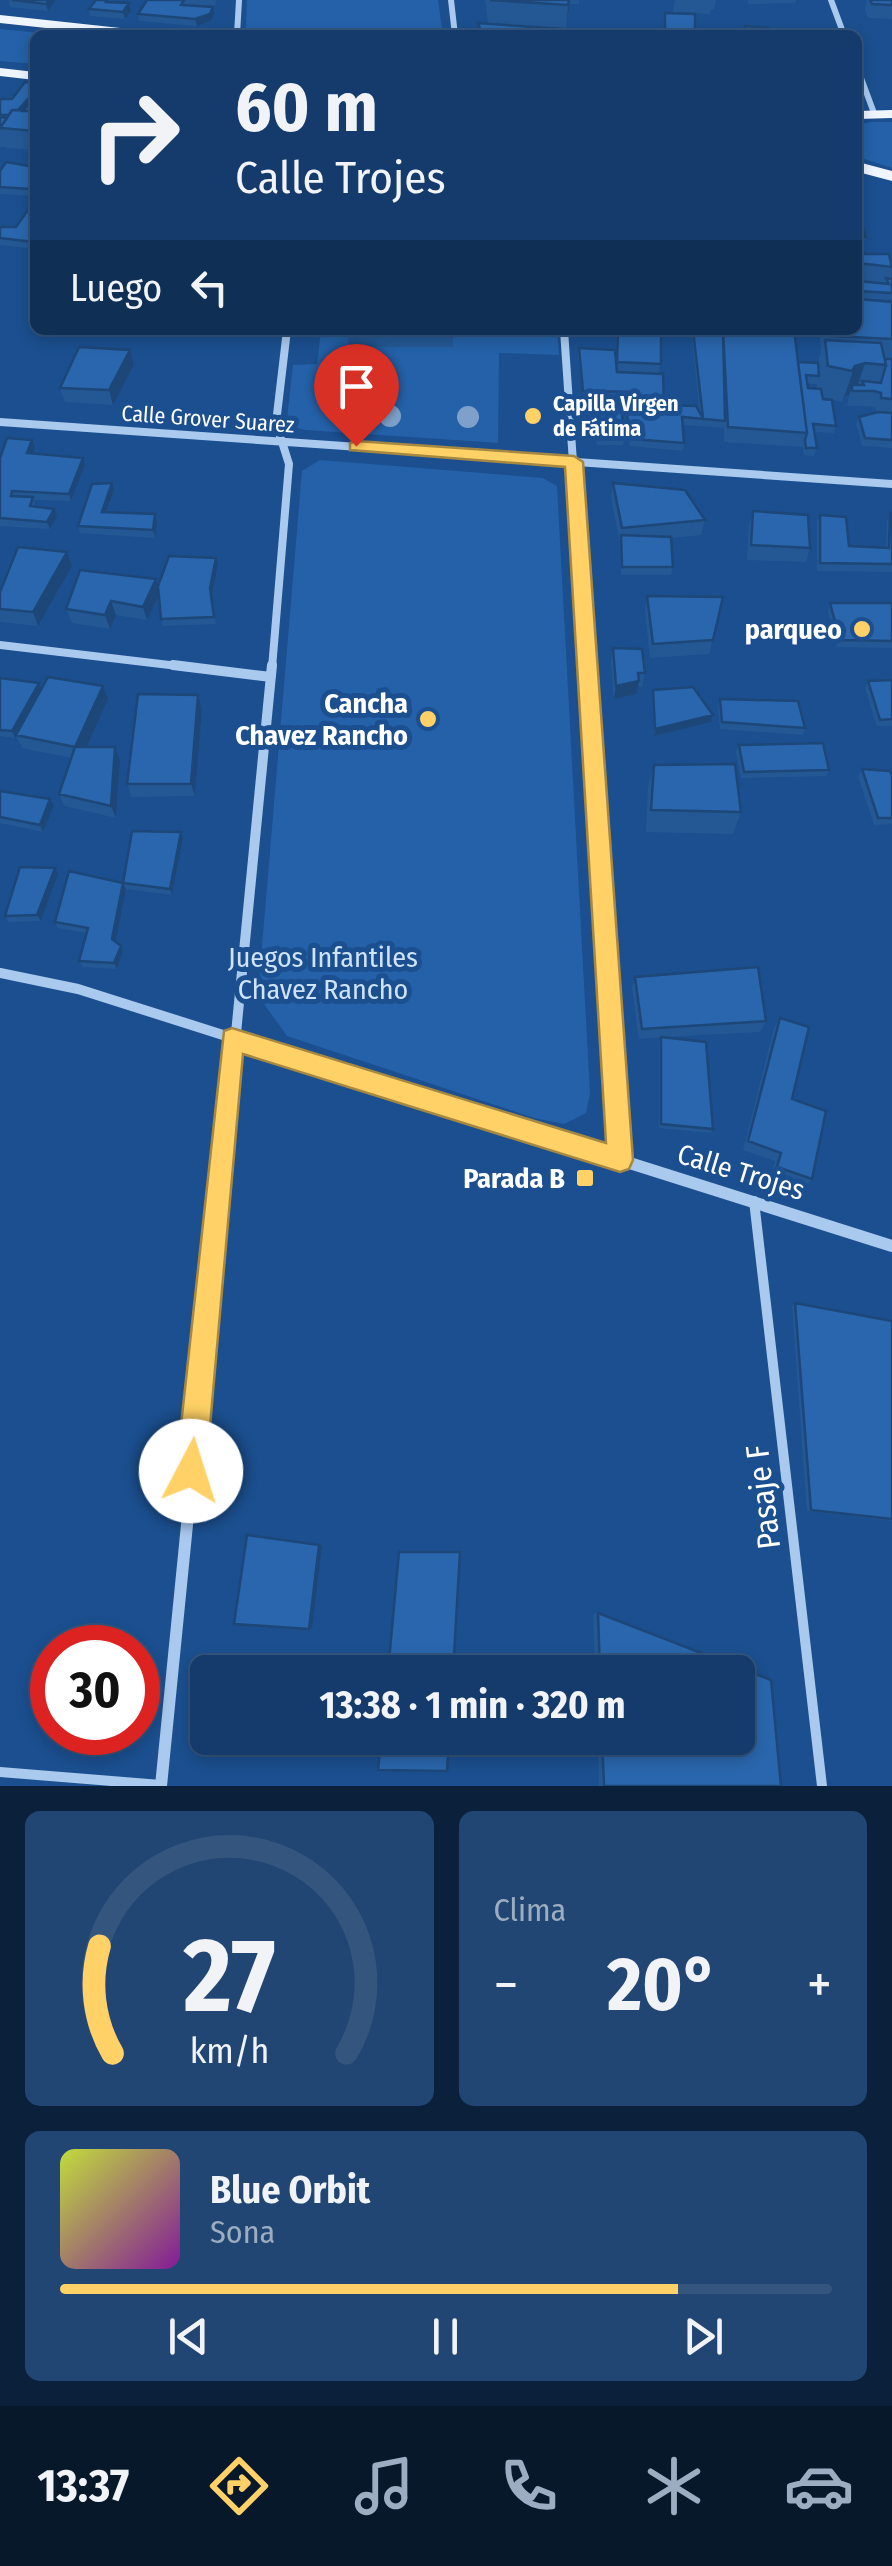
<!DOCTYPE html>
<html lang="es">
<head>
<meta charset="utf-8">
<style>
	:root { --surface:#143b6b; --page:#214673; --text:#f1f3f6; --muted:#9dadc1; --line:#33557e; --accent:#ffd166 }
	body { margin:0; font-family:"Fira Sans Condensed",sans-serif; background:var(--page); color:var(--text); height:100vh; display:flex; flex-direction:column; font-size:38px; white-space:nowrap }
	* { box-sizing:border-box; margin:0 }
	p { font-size:32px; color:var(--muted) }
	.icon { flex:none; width:55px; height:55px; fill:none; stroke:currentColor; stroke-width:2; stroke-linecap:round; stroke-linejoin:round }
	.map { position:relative; height:1786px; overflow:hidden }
	.details { display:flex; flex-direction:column; gap:25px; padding:25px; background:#0b203b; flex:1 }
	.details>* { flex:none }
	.top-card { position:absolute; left:30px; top:30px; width:832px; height:305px; border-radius:15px; box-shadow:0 5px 15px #0003,0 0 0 2px var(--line); background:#143b6b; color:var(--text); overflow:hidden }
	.speed { position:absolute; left:30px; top:1625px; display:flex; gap:20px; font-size:50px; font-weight:700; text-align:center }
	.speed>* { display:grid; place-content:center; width:130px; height:130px; border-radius:50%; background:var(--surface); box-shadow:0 5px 15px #0003,0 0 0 2px var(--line); line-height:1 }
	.speed .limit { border:15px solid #d22; background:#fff; color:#111 }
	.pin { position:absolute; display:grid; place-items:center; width:85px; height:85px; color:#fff; margin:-102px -42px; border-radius:50% 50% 50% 0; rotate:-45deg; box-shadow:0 0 10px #0007 }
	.pin .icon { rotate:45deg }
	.me { position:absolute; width:110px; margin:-55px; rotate:5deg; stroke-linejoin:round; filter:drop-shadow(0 0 8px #0008) }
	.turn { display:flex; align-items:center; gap:35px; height:210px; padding:0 40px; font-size:45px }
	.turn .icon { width:130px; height:130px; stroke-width:2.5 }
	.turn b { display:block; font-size:70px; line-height:85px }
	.then { display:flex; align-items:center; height:95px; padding:0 40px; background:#0003; gap:20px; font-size:38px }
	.big { font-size:75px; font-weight:700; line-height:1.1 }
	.details .tile { flex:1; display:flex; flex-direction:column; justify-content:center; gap:15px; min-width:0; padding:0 35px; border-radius:15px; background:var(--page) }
	.details .dial { align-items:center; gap:0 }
	.dial svg { height:260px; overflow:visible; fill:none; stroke:var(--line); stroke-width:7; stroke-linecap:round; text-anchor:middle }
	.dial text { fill:var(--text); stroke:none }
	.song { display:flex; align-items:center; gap:30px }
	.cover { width:120px; height:120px; border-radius:15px; background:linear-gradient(135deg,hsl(70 70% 55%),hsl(290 70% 35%)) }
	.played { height:10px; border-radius:5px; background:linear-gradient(90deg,var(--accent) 80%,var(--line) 80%) }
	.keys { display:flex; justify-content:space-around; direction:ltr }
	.heat { display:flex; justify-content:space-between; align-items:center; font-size:55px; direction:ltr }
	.details .tiles { flex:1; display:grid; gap:25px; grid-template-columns:1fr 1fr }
	.tile:last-child { grid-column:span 2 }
	.trip { position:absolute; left:190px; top:1655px; width:565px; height:100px; border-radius:15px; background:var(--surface); box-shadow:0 5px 15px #0003,0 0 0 2px var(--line); font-weight:700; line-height:100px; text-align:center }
	.tabs { display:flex; height:160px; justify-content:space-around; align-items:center; background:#08182b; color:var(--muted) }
	.tabs .icon { width:70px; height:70px }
	.tabs .current { color:var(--accent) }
	.tabs b { font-size:45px; color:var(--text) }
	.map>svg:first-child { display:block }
</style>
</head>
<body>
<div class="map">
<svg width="892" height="1786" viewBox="0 0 892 1786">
	<rect width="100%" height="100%" fill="#1b4f8f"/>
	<path fill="#2461a8" d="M247,0H438L443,35H250L246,28Z
		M0,29L61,35H35V64L0,61Z
		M870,122H892V168L858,157V125Z
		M321,330H350L349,347H453V330H557L559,355L499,353L498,443L306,430L293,427L287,418L293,365L317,364Z
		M320,460L543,478L557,486L590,1094L586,1113L564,1124L534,1118L287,1036L264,1004L259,982L302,471Z"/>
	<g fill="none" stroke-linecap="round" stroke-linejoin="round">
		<path stroke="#a9c9ee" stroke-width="10" d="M754,1201L822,1786
			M0,1772L161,1785"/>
		<path stroke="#a9c9ee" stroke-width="6" d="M451,0L455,35
			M831,0L844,35
			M237,35L239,0
			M858,70L874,113"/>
		<path stroke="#a9c9ee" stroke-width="8" d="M564,330L587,668
			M0,422L892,484
			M0,645L195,668
			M272,668L289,464L276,423L287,330"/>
		<path stroke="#a9c9ee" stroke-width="10" d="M173,665L271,677
			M587,665L620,1156
			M0,973L78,989L605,1156
			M224,1156L272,665"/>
		<path stroke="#a9c9ee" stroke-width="12" d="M598,1153L892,1246
			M620,1153V1160
			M161,1786L224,1153"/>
		<path fill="#f0f6ff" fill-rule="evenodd" d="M0,15L148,31L155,35H111L0,23Z
			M0,68L35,72V80L0,76Z
			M892,110V118L858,119V111Z
			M858,162L892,171V181L858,172Z"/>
	</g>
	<g fill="#7ea0ca">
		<circle cx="390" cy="416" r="11"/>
		<circle cx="468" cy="417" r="11"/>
	</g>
	<path fill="#245895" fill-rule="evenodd" d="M9,0L55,1L48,11L10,7Z
		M147,0H216L215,6L187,5L214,14L211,21L197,26L139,21L138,14Z
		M485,0H579V4H570L567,29L576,35H478V23H488Z
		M675,0H716L714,9H711L710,14L673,12Z
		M748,0H796L795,3L748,4Z
		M867,0H892V19L868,18L865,8Z
		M110,2L129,3L131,11L125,19L90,16L89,9Z
		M35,83V150L6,148L5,146L4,147H0V99H12Z
		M35,167L32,196L0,194V171Z
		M35,200V249L0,245V227H16Z
		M858,223L866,237L863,244H858Z
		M858,245L865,254L892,261L891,279H892V300L858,298Z
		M892,302V448L862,446L856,424L859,417L876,412V408L869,406H847L849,395L845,396L842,402L822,397L836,426L834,433L814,432L817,448L814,456L804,455L803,447L724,442V428L683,425L684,443L683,451L630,446L624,413L625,405L637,406L636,400L583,399L578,355L579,348L616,361V330H661L659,374L664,405L700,413L691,330H794L798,362L818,363L821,351L819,330H858ZM807,383L817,384V389L808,388Z
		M348,330H453V347H348Z
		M130,350L134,365L113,405L65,402L60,388Z
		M594,404L624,437L623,445H597L593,411Z
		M32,440L35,447L32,454L85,465L71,501L34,500L35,507L54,509L57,516L50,529L0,526V458Z
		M613,483L705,520L701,535L671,538L673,567L671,575H621L620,543L611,498Z
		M114,490L107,512L155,514L157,522L155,538L80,533L78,526Z
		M753,511L810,548L806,562L747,560L749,525Z
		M890,513H892V572L817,571V522L820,515L849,546L886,548L887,520Z
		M218,565L212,595L216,624L163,626L159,595L147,620L116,615L110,629L72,623L66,609L158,586Z
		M72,566L38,626L0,622V592Z
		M647,596L723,597L709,654L650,658L645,610Z
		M830,603H892V648L837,647L828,610Z
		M613,648L645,673L642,687L638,686L637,694L614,699L611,662Z
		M0,678L41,689L103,686L108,699L87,747L120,760L116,818L65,806L59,794L72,758L22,748L16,736L15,738L0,736Z
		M892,680V726H877L865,688L868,681Z
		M653,690L713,715L711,722L654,736L652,697Z
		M198,695L202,709L195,796L132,797L127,784Z
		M720,699L805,728L803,735L720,729L718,706Z
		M739,745L829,770L826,776L741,778L736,751Z
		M654,765L741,812L733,834L646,832L648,787Z
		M862,769L892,775V824L874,825L858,776Z
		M0,791L54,805L43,832L0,823Z
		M183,838L172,895L126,889L115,942L123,952L117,969L83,967L79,961L87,933L58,928L55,922L123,883Z
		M58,874L41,921L9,922L5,916Z
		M635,977L766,1021L760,1032L664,1037L713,1129L711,1133L659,1128V1042L661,1037L639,1039L632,988Z
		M780,1018L792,1099L812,1179L805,1187L771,1175L775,1161L743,1150L774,1028Z
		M795,1303L892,1321V1521L807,1511L792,1306Z
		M598,1613L771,1680L781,1786H599L598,1738H738V1672H595L593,1614Z"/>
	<path fill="#1d4779" d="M49,0H55V1L48,11L46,4Z
		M569,0H570L566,35L568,5Z
		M129,3L131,11L125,19L123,12Z
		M213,7L214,14L211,21L197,26L195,19Z
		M35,91V109L14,115Z
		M35,180V192L32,196L30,189Z
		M130,350L134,365L113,405L109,390Z
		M865,363L856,391L852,385L849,395L845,396L842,402L855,366Z
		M32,440L35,447L30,461L27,453Z
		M83,458L85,465L71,501L69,494Z
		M112,483L114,490L104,519L102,512Z
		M54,509L57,516L50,529L47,522Z
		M155,514L157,522L155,538L153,530Z
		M67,552L72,566L38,626L33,612Z
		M216,558L218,565L212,595L216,624L210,588Z
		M156,579L160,593L147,620L143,607Z
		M111,601L116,615L110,629L105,615Z
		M639,681L637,694L614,699L616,686Z
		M39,683L42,690L15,738L12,731Z
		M103,686L108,699L81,760L75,747Z
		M198,695L202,709L195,796L191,784Z
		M713,715L711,722L654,736L655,729Z
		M115,747L120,760L116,818L111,806Z
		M50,799L54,805L43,832L40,825Z
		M181,832L183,838L172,895L170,889Z
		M55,868L58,874L41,921L37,915Z
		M123,883L126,889L115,945L112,939Z
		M121,946L123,952L117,969L114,963Z
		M319,1545L322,1546L312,1628L309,1629Z"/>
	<path fill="#2a66ad" stroke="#1d4779" stroke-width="2.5" d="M12,0H49L46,4Z
		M96,0H107L106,2L129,3L123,12L89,9Z
		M147,0H184L181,5L213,7L210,14L195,19L138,14Z
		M490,0H569L568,5Z
		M870,0H892V5L872,4Z
		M665,13L695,14V35L665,34Z
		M478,23L576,30L575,35H482Z
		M745,26L768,28V35H745Z
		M25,82L35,83V91L18,110H12L9,115H0V99H12Z
		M27,106L35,107V114L34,111H23Z
		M12,110L34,111L30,118L35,119V131L0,128Z
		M0,117L7,118L0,128Z
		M6,162L35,167V180L30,189L0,187V171Z
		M35,200L34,242L0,238V227H16Z
		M858,223H861L866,237H858Z
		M858,245L865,254H889L892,267L858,263Z
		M886,278L892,279V293L858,291V281L889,284Z
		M858,299L892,302V339L832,336L831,330H858Z
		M348,330H453V332H347Z
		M618,330H661V364L617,362Z
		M693,330H723L725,421L682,417L684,443L631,439L625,405L640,406L637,392L583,391L579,348L615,350L617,372L663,374L664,405L696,406L703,418Z
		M723,330H794L807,433L728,427Z
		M825,340L881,343L886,365L865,363L855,366L852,371L828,366Z
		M79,347L130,350L109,390L60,388Z
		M885,359H892V399L881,398V393L874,391H852V385H864L862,381L881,383L886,365Z
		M798,362L818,363L819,376L806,375L808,388L821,389L823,399L832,400L836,426L813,424L817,448H806L805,440L807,433Z
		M621,402L624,437L598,438L594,404Z
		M878,412L892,413V440L865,438L859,417Z
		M7,438L32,440L27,453L83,458L69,494L12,491L11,496L33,497L30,506L54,509L47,522L0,518V458Z
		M112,483L102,512L155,514L153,530L78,526L92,484Z
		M613,483L685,490L705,520L622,528Z
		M753,511L808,515L810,548L751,545Z
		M890,513H892V564L820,563V515L846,517L849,546L889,548Z
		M621,535L671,537L673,567H622Z
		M18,547L67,552L33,612L0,609V592Z
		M169,556L216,558L210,588L214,617L161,619L158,586Z
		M80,570L156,579L143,607L111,601L105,615L66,609Z
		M647,596L723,597L713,640L653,644Z
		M830,603H892V641L840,640Z
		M613,648L642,649L645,673H638L639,681L616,686Z
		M48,677L103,686L75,747H115L111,806L59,794L75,747L16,735Z
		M0,678L39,683L12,731L0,730Z
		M892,680V719L880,720L868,681Z
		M693,687L713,715L655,729L653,690Z
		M138,694L198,695L191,784H127Z
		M720,699L798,701L805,728L722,722Z
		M823,743L829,770L744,772L739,745Z
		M735,764L741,812L651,810L654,765Z
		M862,769L890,771L892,775V818H878Z
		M0,791L50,799L40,825L0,817Z
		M132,831L181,832L170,889L123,883Z
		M20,867L55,868L37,915L5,916Z
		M69,871L123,883L112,939L121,946L114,963L79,961L88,928L55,922Z
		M758,967L766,1021L642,1029L635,977Z
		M780,1018L809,1027L792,1099L826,1111L812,1179L777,1167L781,1153L748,1141Z
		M661,1037L706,1042L713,1129L661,1124Z
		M795,1303L892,1321V1519L811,1510Z
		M247,1535L319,1545L309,1629L234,1624Z
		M399,1552H460L453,1672H388Z
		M598,1613L771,1680L781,1786H604L602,1738H738V1672H600Z
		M381,1738H449L447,1771L378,1770Z"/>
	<path fill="#ffd166" stroke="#a68842" stroke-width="2.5" d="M356,441L574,456L583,462L633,1160L629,1169L620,1172L243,1054L206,1471L202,1482L191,1486L180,1482L176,1471L224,1031L232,1028L606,1143L565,467L350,450V443Z"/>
	<g fill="#ffd166" stroke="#1b4f8f" stroke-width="4">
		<circle cx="533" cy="416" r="10"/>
		<circle cx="862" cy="629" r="10"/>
		<circle cx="428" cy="719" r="10"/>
		<rect x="575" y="1168" width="20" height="20" rx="5"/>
	</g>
	<g text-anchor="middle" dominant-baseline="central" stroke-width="10" stroke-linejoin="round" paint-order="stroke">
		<g font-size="22" font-weight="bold" fill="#fff" stroke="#1b4f8f" text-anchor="start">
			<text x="553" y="403">Capilla Virgen<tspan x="553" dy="25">de Fátima</tspan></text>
		</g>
		<g font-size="22" fill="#fff" stroke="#1b4f8f">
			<text transform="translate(208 419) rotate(4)">Calle Grover Suarez</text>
		</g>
		<g font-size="28" font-weight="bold" fill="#fff" stroke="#1b4f8f" text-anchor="end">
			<text x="842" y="629">parqueo</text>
			<text x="408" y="703">Cancha<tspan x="408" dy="32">Chavez Rancho</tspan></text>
			<text x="565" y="1178">Parada B</text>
		</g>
		<g font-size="28" fill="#cfe3fa" stroke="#1b4f8f">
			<text x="323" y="957">Juegos Infantiles<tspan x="323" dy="32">Chavez Rancho</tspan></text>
		</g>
		<g font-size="28" fill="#fff" stroke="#1b4f8f">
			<text transform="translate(741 1172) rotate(17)">Calle Trojes</text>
		</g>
		<g font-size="32" fill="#fff" stroke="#1b4f8f">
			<text transform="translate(763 1497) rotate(-97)">Pasaje F</text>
		</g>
	</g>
</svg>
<div class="speed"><div class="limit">30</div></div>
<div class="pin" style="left:356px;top:446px;background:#d93025"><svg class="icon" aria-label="arrive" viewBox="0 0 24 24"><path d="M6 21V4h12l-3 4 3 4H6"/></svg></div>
<svg class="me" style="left:191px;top:1471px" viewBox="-20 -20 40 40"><circle r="19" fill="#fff"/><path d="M0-13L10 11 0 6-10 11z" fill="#ffd166"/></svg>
<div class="trip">13:38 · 1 min · 320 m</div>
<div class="top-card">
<div class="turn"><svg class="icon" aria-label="right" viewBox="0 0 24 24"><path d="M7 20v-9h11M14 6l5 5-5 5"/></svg><div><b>60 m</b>Calle Trojes</div></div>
<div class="then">Luego<svg class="icon" aria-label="left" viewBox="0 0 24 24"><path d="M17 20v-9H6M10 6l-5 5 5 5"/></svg></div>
</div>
</div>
<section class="details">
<div class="tiles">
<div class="tile dial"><svg viewBox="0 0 100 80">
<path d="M14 69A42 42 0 1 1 86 69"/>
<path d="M14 69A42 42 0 0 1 10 36" stroke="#ffd166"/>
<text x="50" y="56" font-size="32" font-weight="700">27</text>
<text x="50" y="72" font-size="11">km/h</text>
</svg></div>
<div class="tile"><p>Clima</p>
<div class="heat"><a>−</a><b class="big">20°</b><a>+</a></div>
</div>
<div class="tile">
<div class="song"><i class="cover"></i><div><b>Blue Orbit</b><p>Sona</p></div></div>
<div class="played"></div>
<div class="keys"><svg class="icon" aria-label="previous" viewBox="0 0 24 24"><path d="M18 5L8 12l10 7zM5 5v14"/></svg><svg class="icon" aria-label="pause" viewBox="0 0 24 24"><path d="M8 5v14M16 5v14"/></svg><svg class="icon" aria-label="next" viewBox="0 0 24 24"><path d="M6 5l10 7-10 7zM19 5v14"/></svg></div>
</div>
</div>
</section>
<nav class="tabs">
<b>13:37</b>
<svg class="icon current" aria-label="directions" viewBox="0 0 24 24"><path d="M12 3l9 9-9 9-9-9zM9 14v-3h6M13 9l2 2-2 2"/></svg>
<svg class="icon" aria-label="music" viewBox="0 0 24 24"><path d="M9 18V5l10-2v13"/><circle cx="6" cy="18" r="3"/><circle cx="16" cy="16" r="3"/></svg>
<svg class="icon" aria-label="phone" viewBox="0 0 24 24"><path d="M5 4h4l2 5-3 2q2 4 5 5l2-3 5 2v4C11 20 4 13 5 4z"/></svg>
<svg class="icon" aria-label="climate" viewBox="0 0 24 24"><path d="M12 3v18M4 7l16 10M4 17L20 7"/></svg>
<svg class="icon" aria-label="car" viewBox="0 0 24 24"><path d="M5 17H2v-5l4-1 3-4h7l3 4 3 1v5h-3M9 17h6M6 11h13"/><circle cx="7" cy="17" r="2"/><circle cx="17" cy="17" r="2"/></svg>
</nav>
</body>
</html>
